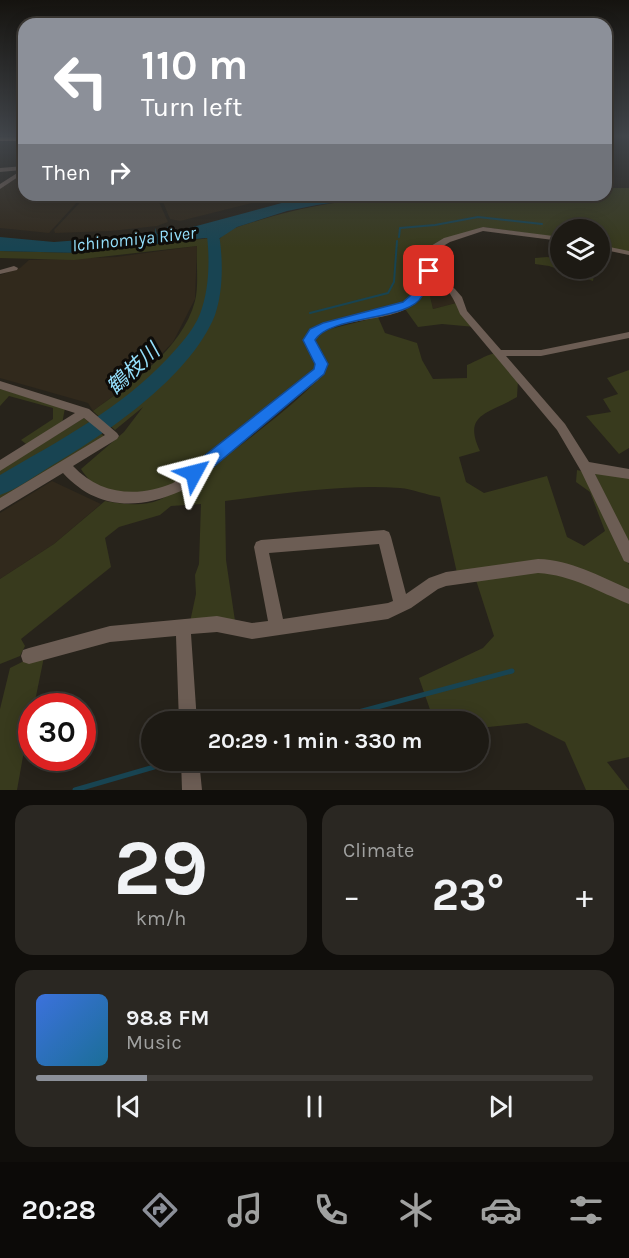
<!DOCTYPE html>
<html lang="en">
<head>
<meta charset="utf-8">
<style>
	:root { --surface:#1d1a14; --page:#2a2722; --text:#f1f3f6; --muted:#a0a1a0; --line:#3b3834; --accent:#8c9099 }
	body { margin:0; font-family:Karla,"Noto Sans JP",sans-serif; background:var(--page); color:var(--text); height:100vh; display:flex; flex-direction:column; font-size:22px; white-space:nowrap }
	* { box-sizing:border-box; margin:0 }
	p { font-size:20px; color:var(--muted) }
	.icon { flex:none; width:33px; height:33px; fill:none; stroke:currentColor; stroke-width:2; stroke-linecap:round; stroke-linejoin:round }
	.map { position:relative; height:790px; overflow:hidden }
	.drawer { display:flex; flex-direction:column; gap:15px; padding:15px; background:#100e0b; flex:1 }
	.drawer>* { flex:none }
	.hud { position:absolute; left:18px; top:18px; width:594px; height:183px; border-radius:18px; box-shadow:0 3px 15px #0003,0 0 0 2px var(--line); background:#8c9099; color:#fff; overflow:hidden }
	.tools { position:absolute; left:550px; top:219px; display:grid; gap:12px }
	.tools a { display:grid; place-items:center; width:60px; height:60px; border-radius:50%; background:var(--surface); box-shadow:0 3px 15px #0003,0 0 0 2px var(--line); font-size:30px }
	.speed { position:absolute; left:18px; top:693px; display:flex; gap:12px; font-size:30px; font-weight:700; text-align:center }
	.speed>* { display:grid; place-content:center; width:78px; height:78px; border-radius:50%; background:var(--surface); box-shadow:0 3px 15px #0003,0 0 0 2px var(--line); line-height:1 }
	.speed .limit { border:9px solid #d22; background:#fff; color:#111 }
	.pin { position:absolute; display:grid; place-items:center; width:51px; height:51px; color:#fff; margin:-26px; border-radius:12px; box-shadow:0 3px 9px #0006 }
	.me { position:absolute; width:66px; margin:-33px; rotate:52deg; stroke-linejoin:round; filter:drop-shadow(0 0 4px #0008) }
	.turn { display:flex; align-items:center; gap:21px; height:126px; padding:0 24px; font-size:27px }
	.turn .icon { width:78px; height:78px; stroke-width:2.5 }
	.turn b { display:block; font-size:42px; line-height:51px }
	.then { display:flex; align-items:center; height:57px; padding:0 24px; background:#0003; gap:12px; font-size:22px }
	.big { font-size:45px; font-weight:700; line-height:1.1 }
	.drawer .card { flex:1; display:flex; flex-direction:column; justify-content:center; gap:9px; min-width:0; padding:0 21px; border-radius:18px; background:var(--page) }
	.drawer .dial { align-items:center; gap:0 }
	.dial b { font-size:78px; line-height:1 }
	.song { display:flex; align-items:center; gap:18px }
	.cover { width:72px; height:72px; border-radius:9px; background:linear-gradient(135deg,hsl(220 70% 55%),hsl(200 70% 35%)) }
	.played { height:6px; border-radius:3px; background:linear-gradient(90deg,var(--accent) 20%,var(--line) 20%) }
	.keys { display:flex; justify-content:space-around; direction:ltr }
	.heat { display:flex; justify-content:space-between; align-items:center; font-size:33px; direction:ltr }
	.drawer .tiles { flex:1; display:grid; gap:15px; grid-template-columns:1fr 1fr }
	.card:last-child { grid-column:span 2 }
	.trip { position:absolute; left:141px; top:711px; width:348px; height:60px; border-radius:30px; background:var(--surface); box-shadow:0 3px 15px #0003,0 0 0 2px var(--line); font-weight:700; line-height:60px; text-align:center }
	.dock { display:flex; height:96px; justify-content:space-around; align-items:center; background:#0c0a08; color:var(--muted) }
	.dock .icon { width:42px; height:42px }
	.dock .active { color:var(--accent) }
	.dock b { font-size:27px; color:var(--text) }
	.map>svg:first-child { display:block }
</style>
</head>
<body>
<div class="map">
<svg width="629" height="790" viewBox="0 0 629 790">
	<rect width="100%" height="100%" fill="#27231b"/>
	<path fill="#31291c" d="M24,172V195H81L77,199L79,200L49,233L0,228V188Z
		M125,195H156L168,222L157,226L111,231L55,233L54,230L83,199Z
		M160,195H284L180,221L170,219Z
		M197,246L195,299L173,342L139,377L93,411L88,403L0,378V275L20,268L29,260L116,257Z
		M433,276L460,302L433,309L426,279Z
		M52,481L101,504L54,544L0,579V513Z"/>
	<path fill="#383a1d" d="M606,188H629V252L600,246V230H561V238L483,227L416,255L415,295L406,304L314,329C296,352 318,348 317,370L175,484C145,499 100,501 81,469L124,432L143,407L115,430L108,424C142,398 200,351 212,308C218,288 216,264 217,243C225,228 245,225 260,220C372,185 490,195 606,195Z
		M210,238L213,242C209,263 213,291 207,310C192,355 140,394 105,422L93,411C130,384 182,350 195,301C199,285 196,263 197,246L74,260L0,258V251L80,253Z
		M547,257L561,259V268L595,269L593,281L549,266L535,264V258Z
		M426,270L433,276L426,279L433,309L460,302L475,327L442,324L418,327L405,309C422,300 423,288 422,271Z
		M378,317L385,333L417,343L422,360L433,379L467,378V365C477,361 484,356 495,353L518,380L517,397C489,414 462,413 480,451L459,457L466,482L484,493L547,476L567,537L584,546L605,531L590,492L576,482L577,470L585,472L623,546L629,565V594L552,563L457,573L440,497C427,495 412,489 400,488C341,484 282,494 225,501L226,560L235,621L190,622L196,594L195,575L199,564L201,504L171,506L160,515L119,527L105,538L111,567L21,639L25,646L20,656L0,664V579L54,544L105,501C122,504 143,507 159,500C184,489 320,390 324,369C326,360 317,348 313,340L322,331Z
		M629,370V448L619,454L586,416L611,412L603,399L618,394L607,378Z
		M0,389L65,408L62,424L26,444L21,440L53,419V408L9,396L0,406Z
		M84,418L96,428L0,483V470Z
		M98,431L105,437L0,503V488L75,447Z
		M594,472L629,478V543Z
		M541,569L573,578L629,601V757L607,762L629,790H586L565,742L527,723L479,728L478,722L434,721L419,678L483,648L494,636L476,580Z
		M44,657L34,706H32L17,790H0V709L10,668L30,658Z"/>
	<path fill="#184452" d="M311,195H387L317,205L287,211L237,227L220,238H205L80,253L0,251V237L54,242L145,235L155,234V228L157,234L168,232L167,226L170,232L189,228Z"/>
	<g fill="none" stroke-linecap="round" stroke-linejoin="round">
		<path stroke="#184452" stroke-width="2" d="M399,237L400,228L435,225L478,217L542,224
			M310,313L388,293L394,282L397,241"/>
		<path stroke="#184452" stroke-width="5" d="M321,722L512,671
			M75,790L178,760"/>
		<path fill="#184452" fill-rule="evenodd" d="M212,224L218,228C223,255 224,289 215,315C190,378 104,435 48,468C32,478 17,489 0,495V475C60,440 120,409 168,358C180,345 193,331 200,314C210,288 210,255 206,228Z"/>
		<path fill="#6c5d54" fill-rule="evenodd" d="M24,166V173L0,189V184L22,170L0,172V168Z
			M483,227L561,237V241L483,231L450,242L423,258V263L455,289L462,297L467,311L501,350H541L629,332V338L541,356H506L565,424L589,462L629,469V479L595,474L629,541V563L624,561L581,471L557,430L460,314C450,289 445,286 424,271C424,279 424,290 419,298C401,326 330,314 314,340L327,364L318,380L181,491C138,510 97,510 63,473L0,511V498L105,435L84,418L0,471V460L75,413L0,389V381L89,409L117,433L119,436L117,439L73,466C100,495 138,498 173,483L310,374L317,364L304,340L310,331L320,325L387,309L406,301L411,297L414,289L416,255L444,238Z
			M600,245L629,251V255L600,249Z
			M14,266L18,268L17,270L0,274V270Z
			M384,530L389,532L391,537L406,594L429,578L446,572L538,559C571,560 599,576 629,589V604C599,592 572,575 538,573L446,586L438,589L411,608L388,619L252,639L217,632L191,634L197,722H179L176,636L110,642L29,664L23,662L21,656L23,650L29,648L110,626L217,616L252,623L268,621L254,547L256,542L261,540ZM379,544L393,601L388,603L283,619L269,553Z
			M181,760H199L202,790H182Z"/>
		<path fill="#d2ae96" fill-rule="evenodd" d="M0,137H24V141H0Z"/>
	</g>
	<linearGradient id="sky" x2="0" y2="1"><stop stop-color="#15130f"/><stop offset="0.55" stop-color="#41454a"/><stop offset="1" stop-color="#41454a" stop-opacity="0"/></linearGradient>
	<rect width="629" height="248" fill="url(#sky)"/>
	<path fill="#1a73e8" stroke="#114b97" stroke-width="1.5" d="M420,261L434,271L429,274L424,272C423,279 424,290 422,296C410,321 330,315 315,340L328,364L324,374L200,478L194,480L189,478L186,473L189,468L314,369L315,364L303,340L310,329L323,323L403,302L411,295L415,264Z"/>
	<g text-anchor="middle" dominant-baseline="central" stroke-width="6" stroke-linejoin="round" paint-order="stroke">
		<g font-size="18" font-style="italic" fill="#94dffb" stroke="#0e0c09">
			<text transform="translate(134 239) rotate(-6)">Ichinomiya River</text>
		</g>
		<g font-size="21" font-style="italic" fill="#94dffb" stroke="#0e0c09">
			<text transform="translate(133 369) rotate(-43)">鶴枝川</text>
		</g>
	</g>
</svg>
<div class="tools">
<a><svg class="icon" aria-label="layers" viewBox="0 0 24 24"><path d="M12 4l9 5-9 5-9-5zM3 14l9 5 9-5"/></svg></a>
</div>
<div class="speed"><div class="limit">30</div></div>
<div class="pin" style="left:429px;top:271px;background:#d93025"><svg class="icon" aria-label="arrive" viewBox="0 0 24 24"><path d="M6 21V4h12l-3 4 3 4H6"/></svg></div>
<svg class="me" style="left:194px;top:473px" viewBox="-20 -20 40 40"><path d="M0-17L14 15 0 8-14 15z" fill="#1a73e8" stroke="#fff" stroke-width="4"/></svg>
<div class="trip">20:29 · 1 min · 330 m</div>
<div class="hud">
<div class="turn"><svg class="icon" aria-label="left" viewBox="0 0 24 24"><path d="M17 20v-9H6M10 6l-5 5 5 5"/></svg><div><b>110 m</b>Turn left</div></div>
<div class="then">Then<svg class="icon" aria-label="right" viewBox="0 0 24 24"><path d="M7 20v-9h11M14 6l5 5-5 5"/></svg></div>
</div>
</div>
<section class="drawer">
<div class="tiles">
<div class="card dial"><b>29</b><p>km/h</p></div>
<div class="card"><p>Climate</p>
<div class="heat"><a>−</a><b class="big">23°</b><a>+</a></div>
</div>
<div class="card">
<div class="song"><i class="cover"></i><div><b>98.8 FM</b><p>Music</p></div></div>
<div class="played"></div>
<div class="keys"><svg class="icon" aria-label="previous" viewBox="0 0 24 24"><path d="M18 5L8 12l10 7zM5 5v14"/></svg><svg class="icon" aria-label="pause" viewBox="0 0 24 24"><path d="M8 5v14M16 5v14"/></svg><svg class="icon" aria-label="next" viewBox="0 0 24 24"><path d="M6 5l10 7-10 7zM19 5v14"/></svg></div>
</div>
</div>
</section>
<nav class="dock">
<b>20:28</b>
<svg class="icon active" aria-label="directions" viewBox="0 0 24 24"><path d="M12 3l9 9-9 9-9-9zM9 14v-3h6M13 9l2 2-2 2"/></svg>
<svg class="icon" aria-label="music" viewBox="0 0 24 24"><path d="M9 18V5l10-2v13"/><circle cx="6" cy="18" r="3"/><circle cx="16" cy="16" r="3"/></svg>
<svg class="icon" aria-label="phone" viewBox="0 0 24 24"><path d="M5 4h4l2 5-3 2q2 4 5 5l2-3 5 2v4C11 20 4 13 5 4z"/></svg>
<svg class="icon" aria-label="climate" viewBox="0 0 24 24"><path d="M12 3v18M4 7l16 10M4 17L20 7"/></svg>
<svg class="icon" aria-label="car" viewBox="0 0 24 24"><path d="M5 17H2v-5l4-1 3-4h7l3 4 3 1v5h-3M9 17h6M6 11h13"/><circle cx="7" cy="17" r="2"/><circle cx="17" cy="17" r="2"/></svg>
<svg class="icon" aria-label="filters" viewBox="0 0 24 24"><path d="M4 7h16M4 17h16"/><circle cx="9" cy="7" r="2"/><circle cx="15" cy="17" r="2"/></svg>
</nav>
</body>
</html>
